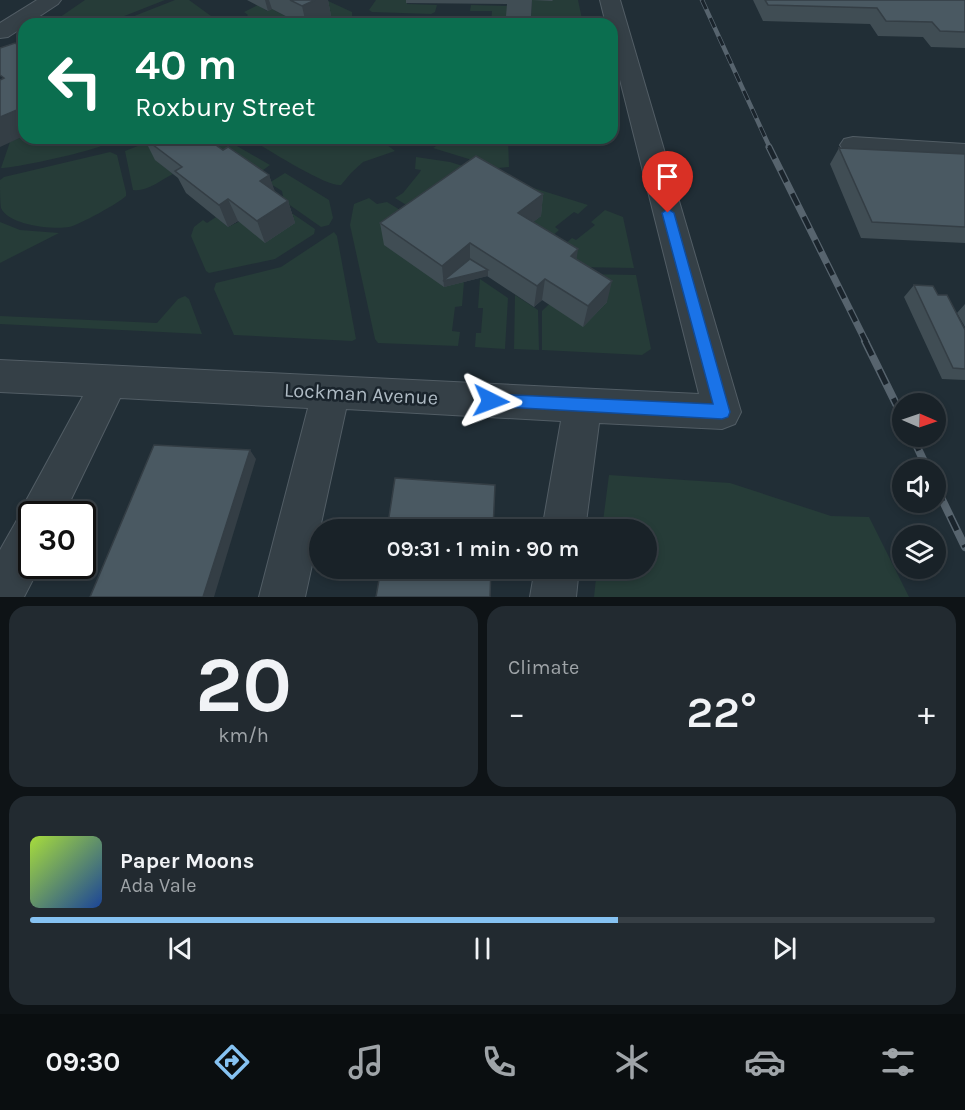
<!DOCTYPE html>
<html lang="en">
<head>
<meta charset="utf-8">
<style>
	:root { --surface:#192228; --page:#222a30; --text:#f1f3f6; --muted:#9fa4a8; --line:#373f45; --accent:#86c2f2 }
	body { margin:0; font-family:Karla,sans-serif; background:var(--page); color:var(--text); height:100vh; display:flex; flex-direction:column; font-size:22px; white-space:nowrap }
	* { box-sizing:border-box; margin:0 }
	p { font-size:20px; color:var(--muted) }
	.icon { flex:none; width:33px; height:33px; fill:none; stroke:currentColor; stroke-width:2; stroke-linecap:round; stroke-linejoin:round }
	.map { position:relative; height:597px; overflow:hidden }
	.details { display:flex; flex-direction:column; gap:9px; padding:9px; background:#0e1316; flex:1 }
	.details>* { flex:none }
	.top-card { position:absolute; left:18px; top:18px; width:600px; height:126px; border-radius:18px; box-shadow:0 3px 9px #0003,0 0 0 2px var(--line); background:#0b6e4f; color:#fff; overflow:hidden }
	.needle { width:39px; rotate:92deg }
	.controls { position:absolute; left:892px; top:393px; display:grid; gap:12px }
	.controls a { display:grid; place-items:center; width:54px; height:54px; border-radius:50%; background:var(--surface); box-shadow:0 3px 9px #0003,0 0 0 2px var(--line); font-size:30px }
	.speed { position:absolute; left:18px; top:501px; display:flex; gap:12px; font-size:30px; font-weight:700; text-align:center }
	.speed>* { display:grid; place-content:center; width:78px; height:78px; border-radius:50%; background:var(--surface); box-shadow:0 3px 9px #0003,0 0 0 2px var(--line); line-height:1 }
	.speed .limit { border:3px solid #111; border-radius:9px; background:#fff; color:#111 }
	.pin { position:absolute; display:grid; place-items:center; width:51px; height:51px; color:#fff; margin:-62px -26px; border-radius:50% 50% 50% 0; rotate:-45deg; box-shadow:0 0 6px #0007 }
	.pin .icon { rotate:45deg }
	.me { position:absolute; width:66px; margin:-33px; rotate:93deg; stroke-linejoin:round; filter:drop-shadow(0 0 4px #0008) }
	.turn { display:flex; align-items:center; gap:21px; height:126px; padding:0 18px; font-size:27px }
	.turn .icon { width:78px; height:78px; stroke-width:2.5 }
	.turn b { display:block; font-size:42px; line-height:51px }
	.big { font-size:45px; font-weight:600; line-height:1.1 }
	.details .card { flex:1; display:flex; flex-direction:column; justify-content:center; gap:9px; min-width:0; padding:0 21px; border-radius:18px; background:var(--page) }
	.details .dial { align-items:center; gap:0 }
	.dial b { font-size:78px; line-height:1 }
	.song { display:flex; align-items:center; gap:18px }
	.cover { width:72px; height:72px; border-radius:9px; background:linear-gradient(135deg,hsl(80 70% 55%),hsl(220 70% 35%)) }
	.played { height:6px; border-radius:3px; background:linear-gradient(90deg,var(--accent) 65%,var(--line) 65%) }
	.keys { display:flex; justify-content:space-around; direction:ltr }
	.heat { display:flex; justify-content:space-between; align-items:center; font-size:33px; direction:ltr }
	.details .tiles { flex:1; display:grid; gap:9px; grid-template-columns:1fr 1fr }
	.card:last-child { grid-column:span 2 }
	.trip { position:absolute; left:309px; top:519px; width:348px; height:60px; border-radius:30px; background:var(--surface); box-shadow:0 3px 9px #0003,0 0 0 2px var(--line); font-weight:600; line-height:60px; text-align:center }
	.menu { display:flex; height:96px; justify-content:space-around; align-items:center; background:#0a0e10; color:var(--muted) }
	.menu .icon { width:42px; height:42px }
	.menu .active { color:var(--accent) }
	.menu b { font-size:27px; color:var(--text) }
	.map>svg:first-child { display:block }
</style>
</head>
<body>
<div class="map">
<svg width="965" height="597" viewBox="0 0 965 597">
	<rect width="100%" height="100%" fill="#212e36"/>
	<path fill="#263c38" d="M85,0H165L104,24H50Z
		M175,0H189L222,24H114Z
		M326,0L352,12V18L345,24H314L330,16Z
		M376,0H408L407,4L437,5L435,12L431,14L372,12L369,10Z
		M532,0H578L582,19L562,24H491L492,11H470L471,5L507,6L531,17Z
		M258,5L267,11L272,9L301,24L239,23L248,15L244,12Z
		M370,17L414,18L418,22L429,19L471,20L477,24H357L362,19Z
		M24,136V138H105L107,143C100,150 11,169 1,168L10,142Z
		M158,138H223L270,165L251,179L156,160L173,174C161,180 147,192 133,190L125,151Z
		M248,138H378L395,151L363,162L351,173L341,185C326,187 266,148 248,138Z
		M449,138H508L509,167L498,168L433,148Z
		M110,152L117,155L126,192V196C119,203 79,225 69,227C53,230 8,225 1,208C0,200 0,188 0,180L4,177Z
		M416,157L450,162L588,205L578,214L574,212L555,227L559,230L538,249L517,235L540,216H424L395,198L403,193L420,172L421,170L415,169Z
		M285,173L329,200L333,218L329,225L321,227L284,201L282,191L269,183Z
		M369,198L377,204L387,202L418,221L464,282L462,306L455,307L452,331L460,332L458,346L378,343L375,339L350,225L354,204Z
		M277,203L315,229L314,234L275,259L209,273L206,271L191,236L194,227L203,220L207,223L216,217L228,227Z
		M605,210L623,217L634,268L578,267L555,253L572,238L576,240L595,225L591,222Z
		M0,222L20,230L59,233L0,263Z
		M334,232L337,236L356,339L352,341L234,335L214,289L216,283L281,267Z
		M580,274L636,275L651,349L642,355L542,350V311Z
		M480,279L508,298L505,349L475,347L476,333H481L483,308H478Z
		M515,295L538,310L539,350L514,349Z
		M185,296L189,299L202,334L0,324V316L157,323L178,299Z
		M609,475L730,483L831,516L869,517L909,597H594L597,569L646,568V530L602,529Z"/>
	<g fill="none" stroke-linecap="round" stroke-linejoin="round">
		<defs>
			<path id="minor" d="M37,0H61L58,4L8,37L0,38V23Z
				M600,0H620L741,412L735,424L722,429L599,423L585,530H542L561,421L346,409L305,597H259L308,408L120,398L64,514H32V566H40L24,597H0V550L17,520L22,517L21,514L27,499L83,396L0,392V360L699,394L612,48V24H606Z
				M853,137L965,144V160L844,151L840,145L844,139Z
				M535,568H579L576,597H530Z"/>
		</defs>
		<use href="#minor" stroke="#525d65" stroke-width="2"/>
		<use href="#minor" fill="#354047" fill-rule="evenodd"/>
		<defs>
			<path id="rail-far2" d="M702,0L770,148"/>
			<path id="rail-far1" d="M769,147L866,342"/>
			<path id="rail" d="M865,341L903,418
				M912,436L928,470
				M936,487L965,547"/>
		</defs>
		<use href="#rail-far2" stroke="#57646e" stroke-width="4.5"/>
		<use href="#rail-far1" stroke="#57646e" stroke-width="7"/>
		<use href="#rail" stroke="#57646e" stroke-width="8"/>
		<use href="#rail-far2" stroke="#1a242c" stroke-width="3" stroke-dasharray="10" stroke-linecap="butt"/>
		<use href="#rail-far1" stroke="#1a242c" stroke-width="4.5" stroke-dasharray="13" stroke-linecap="butt"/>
		<use href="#rail" stroke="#1a242c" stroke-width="5" stroke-dasharray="16" stroke-linecap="butt"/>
	</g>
	<path fill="#404d54" d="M247,0H328L331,16L313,24H301L272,9L268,11Z
		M406,0H553L552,1L532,0L531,17L506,16L507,4L406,3Z
		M753,0H965V48L931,47L923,37L878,36L870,24L763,21Z
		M144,138L223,150L269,175L274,191L288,201L295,223L265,243L238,221L228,227L186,193L178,178L155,160Z
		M839,148L965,154V243L861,238L830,164Z
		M543,194L541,216L533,222L577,259L607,302L583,327L542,300L534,307L487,276L444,287L384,245L380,223Z
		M914,285L938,295L965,330V380L942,379L904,297Z
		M965,304V327L957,313Z"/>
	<path fill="#343e45" d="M265,0H269L272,9L268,11Z
		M315,0H328L331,16L313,24H306L302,6Z
		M24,107V136L0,147V117Z
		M269,175L277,197L260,181Z
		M543,194L541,216L517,235L518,213Z
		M228,199L238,221L228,227L219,205Z
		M288,201L295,223L265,243L257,221Z
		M470,243V265L488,270V276L444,287L442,266Z
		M578,249L575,271L571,256Z
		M545,279L542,300L534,307L537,286Z
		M612,281L607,302L583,327L588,306Z
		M250,450L256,459L214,597H203Z"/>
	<path fill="#4a5962" stroke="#343e45" stroke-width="1.5" d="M290,0H315L302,6Z
		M765,0H965V32L940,31L932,22L886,21L877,8L768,5Z
		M15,43L24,50V107L0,117V80L4,78L0,75V48Z
		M144,138H206L223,150L228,147L269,175L260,181L288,201L257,221L228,199L219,205L175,171L182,167Z
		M839,148L965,154V227L872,222Z
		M476,156L543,194L518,213L578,249L571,256L612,281L588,306L545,279L537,286L470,243L442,266L380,223Z
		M470,259L488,270L443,281Z
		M914,285L933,286L938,295H947L965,330V369L953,368Z
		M154,445L250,450L203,597H90Z
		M395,478L495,485L493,530H387Z
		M381,568H491L490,597H376Z"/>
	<path fill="#1a73e8" stroke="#114b97" stroke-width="1.5" d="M668,209L674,213L730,412L728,417L722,419L485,406L483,401L485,396L491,394L713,404L662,213Z"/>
	<g text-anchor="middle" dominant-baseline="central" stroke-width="5" stroke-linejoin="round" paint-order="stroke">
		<g font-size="20" fill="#afbbc4" stroke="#1a242c">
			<text transform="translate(361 394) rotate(3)">Lockman Avenue</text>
		</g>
	</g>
</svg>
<div class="controls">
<a><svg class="needle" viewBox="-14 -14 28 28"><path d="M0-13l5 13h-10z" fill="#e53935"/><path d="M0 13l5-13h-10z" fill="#9fa4a8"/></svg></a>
<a><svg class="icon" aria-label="sound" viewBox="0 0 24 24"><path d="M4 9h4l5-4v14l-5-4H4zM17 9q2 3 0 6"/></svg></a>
<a><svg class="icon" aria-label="layers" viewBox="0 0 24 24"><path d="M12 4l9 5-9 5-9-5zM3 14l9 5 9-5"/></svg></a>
</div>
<div class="speed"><div class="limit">30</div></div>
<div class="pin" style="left:668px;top:213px;background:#d93025"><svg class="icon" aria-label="arrive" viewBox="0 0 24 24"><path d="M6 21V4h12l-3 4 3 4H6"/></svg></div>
<svg class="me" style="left:491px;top:401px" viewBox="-20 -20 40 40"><path d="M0-17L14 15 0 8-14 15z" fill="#1a73e8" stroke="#fff" stroke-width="4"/></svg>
<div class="trip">09:31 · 1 min · 90 m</div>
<div class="top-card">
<div class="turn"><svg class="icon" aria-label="left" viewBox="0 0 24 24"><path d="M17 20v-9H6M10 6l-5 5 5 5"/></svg><div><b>40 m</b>Roxbury Street</div></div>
</div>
</div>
<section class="details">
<div class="tiles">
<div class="card dial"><b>20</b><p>km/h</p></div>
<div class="card"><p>Climate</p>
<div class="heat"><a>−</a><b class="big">22°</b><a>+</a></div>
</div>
<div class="card">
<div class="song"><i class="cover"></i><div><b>Paper Moons</b><p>Ada Vale</p></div></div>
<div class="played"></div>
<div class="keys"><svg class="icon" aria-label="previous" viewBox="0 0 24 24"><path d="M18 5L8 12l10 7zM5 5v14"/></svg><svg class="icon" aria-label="pause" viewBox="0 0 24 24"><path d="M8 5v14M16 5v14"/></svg><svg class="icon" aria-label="next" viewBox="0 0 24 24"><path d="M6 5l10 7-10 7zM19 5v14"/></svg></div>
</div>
</div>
</section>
<nav class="menu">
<b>09:30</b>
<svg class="icon active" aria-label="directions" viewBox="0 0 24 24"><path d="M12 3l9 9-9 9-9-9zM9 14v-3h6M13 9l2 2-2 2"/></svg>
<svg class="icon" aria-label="music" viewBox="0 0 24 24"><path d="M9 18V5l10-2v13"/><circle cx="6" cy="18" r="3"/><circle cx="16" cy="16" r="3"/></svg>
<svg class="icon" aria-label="phone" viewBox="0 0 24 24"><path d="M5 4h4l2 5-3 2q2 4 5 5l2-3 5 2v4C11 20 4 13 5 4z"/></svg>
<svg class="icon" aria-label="climate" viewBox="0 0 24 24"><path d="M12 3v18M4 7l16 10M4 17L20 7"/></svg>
<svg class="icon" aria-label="car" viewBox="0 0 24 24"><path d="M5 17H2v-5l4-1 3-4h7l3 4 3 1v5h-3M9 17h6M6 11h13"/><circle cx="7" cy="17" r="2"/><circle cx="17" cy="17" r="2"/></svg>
<svg class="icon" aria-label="filters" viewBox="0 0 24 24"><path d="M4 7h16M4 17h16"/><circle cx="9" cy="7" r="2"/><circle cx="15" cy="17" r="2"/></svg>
</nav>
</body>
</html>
